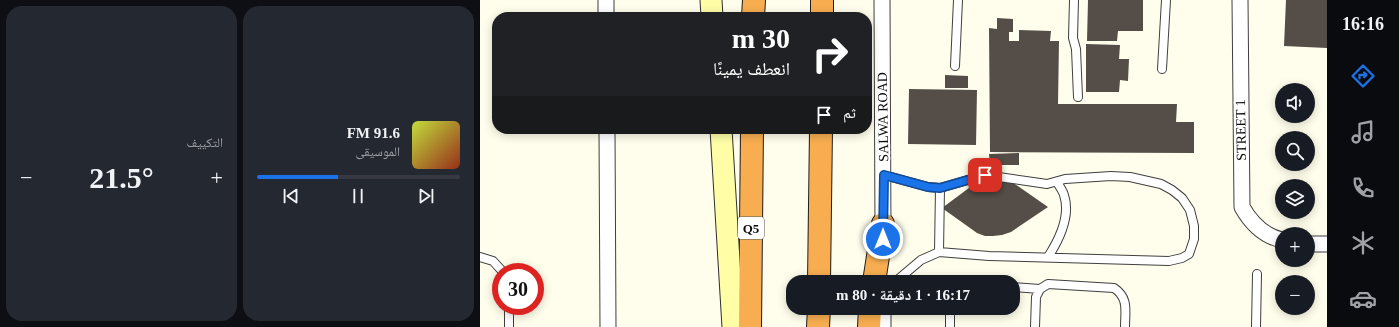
<!DOCTYPE html>
<html lang="ar">
<head>
<meta charset="utf-8">
<style>
	:root { --surface:#171b24; --page:#242831; --text:#f1f3f6; --muted:#9ea1a6; --line:#363941; --accent:#1a73e8 }
	body { margin:0; font-family:"Times New Roman","Noto Naskh Arabic",serif; background:var(--page); color:var(--text); direction:rtl; height:100vh; display:flex; flex-direction:column; font-size:15px; white-space:nowrap }
	* { box-sizing:border-box; margin:0 }
	p { font-size:13px; color:var(--muted) }
	.icon { flex:none; width:22px; height:22px; fill:none; stroke:currentColor; stroke-width:2; stroke-linecap:round; stroke-linejoin:round }
	.map { position:relative; flex:1; overflow:hidden; direction:ltr }
	.details { display:flex; flex-direction:column; gap:6px; padding:6px; background:#0d0f14; width:480px }
	.details>* { flex:none }
	.guide { position:absolute; left:12px; top:12px; width:380px; height:122px; border-radius:16px; box-shadow:0 2px 10px #0003; direction:rtl; background:#202124; color:#fff; overflow:hidden }
	.fabs { position:absolute; left:795px; top:83px; display:grid; gap:8px }
	.fabs a { display:grid; place-items:center; width:40px; height:40px; border-radius:50%; background:var(--surface); box-shadow:0 2px 10px #0003; font-size:20px }
	.speed { position:absolute; left:12px; top:263px; display:flex; gap:8px; font-size:20px; font-weight:700; text-align:center }
	.speed>* { display:grid; place-content:center; width:52px; height:52px; border-radius:50%; background:var(--surface); box-shadow:0 2px 10px #0003; line-height:1 }
	.speed .limit { border:6px solid #d22; background:#fff; color:#111 }
	.pin { position:absolute; display:grid; place-items:center; width:34px; height:34px; color:#fff; margin:-17px; border-radius:8px; box-shadow:0 2px 6px #0006 }
	.me { position:absolute; width:44px; margin:-22px; rotate:0deg; stroke-linejoin:round; filter:drop-shadow(0 0 3px #0008) }
	.turn { display:flex; align-items:center; gap:14px; height:84px; padding:0 16px; font-size:18px }
	.turn .icon { width:52px; height:52px; stroke-width:2.5 }
	.turn b { display:block; font-size:28px; line-height:34px }
	.then { display:flex; align-items:center; height:38px; padding:0 16px; background:#0003; gap:8px; font-size:15px }
	.big { font-size:30px; font-weight:800; line-height:1.1 }
	.details .tile { flex:1; display:flex; flex-direction:column; justify-content:center; gap:6px; min-width:0; padding:0 14px; border-radius:16px; background:var(--page) }
	.song { display:flex; align-items:center; gap:12px }
	.cover { width:48px; height:48px; border-radius:6px; background:linear-gradient(135deg,hsl(70 70% 55%),hsl(10 70% 35%)) }
	.played { height:4px; border-radius:2px; background:linear-gradient(90deg,var(--accent) 40%,var(--line) 40%) }
	.keys { display:flex; justify-content:space-around; direction:ltr }
	.heat { display:flex; justify-content:space-between; align-items:center; font-size:22px; direction:ltr }
	.details .tiles { flex:1; display:grid; gap:6px; grid-template-columns:repeat(2,1fr) }
	.trip { position:absolute; left:306px; top:275px; width:234px; height:40px; border-radius:16px; background:var(--surface); box-shadow:0 2px 10px #0003; font-weight:800; line-height:40px; text-align:center; direction:rtl }
	main { display:flex; flex:1; min-height:0 }
	.tabs { display:flex; flex-direction:column; width:72px; justify-content:space-around; align-items:center; background:#090b0e; color:var(--muted) }
	.tabs .icon { width:28px; height:28px }
	.tabs .active { color:var(--accent) }
	.tabs b { font-size:18px; color:var(--text) }
	.map>svg:first-child { display:block }
</style>
</head>
<body>
<main>
<nav class="tabs">
<b>16:16</b>
<svg class="icon active" aria-label="directions" viewBox="0 0 24 24"><path d="M12 3l9 9-9 9-9-9zM9 14v-3h6M13 9l2 2-2 2"/></svg>
<svg class="icon" aria-label="music" viewBox="0 0 24 24"><path d="M9 18V5l10-2v13"/><circle cx="6" cy="18" r="3"/><circle cx="16" cy="16" r="3"/></svg>
<svg class="icon" aria-label="phone" viewBox="0 0 24 24"><path d="M5 4h4l2 5-3 2q2 4 5 5l2-3 5 2v4C11 20 4 13 5 4z"/></svg>
<svg class="icon" aria-label="climate" viewBox="0 0 24 24"><path d="M12 3v18M4 7l16 10M4 17L20 7"/></svg>
<svg class="icon" aria-label="car" viewBox="0 0 24 24"><path d="M5 17H2v-5l4-1 3-4h7l3 4 3 1v5h-3M9 17h6M6 11h13"/><circle cx="7" cy="17" r="2"/><circle cx="17" cy="17" r="2"/></svg>
</nav>
<div class="map">
<svg width="847" height="327" viewBox="0 0 847 327">
	<rect width="100%" height="100%" fill="#fffdeb"/>
	<path fill="#554e48" d="M608,0H663V31H638L637,41H607Z
		M806,0H847V48L804,46Z
		M517,18L533,19V32H529V41H539V30L571,31L570,41H579L578,104H697L696,122H714V153L510,152L509,28L517,29Z
		M606,44L640,45L639,59H649L648,81L640,80L639,92H606Z
		M465,75L488,76V88H465Z
		M429,89L497,90L496,145L428,144Z
		M539,153V165H510L509,154Z
		M510,178L532,182L568,207L531,232L522,235L513,236H505L497,233L462,208L497,182Z"/>
	<g fill="none" stroke-linecap="round" stroke-linejoin="round">
		<defs>
			<path id="lane" d="M594,0L593,38L596,49L598,97
				M475,66L478,0
				M682,69L686,0
				M404,175L448,187L460,188L505,175L567,184L585,179L631,176L650,177L681,184L692,190L702,198L710,210L714,226V239L709,254L702,258L689,261L509,256L459,252L441,260L415,282
				M459,252L460,188
				M0,257L13,261L23,272
				M568,257C579,240 591,216 584,195C583,191 579,186 577,182
				M533,287L560,289
				M470,308V327
				M29,327V306
				M555,327L556,297L560,289L568,284L634,288C649,298 645,311 645,327
				M776,327L777,274"/>
			<path id="street" d="M126,0V17
				M402,0L403,233
				M760,0L762,207C771,223 784,236 802,240
				M127,129L128,327
				M828,244H847
				M403,327V308"/>
			<path id="secondary" d="M231,0L232,17
				M241,129L253,327"/>
			<path id="highway" d="M273,17L274,0
				M342,17V0
				M339,282L341,129
				M394,282L403,224
				M270,327L272,129
				M338,327L339,308
				M389,327L390,308"/>
		</defs>
		<use href="#lane" stroke="#3f3f3f" stroke-width="10"/>
		<use href="#street" stroke="#3f3f3f" stroke-width="17"/>
		<use href="#secondary" stroke="#2e2e2e" stroke-width="23"/>
		<use href="#highway" stroke="#1d1d1d" stroke-width="24"/>
		<use href="#lane" stroke="#fff" stroke-width="8"/>
		<use href="#street" stroke="#fff" stroke-width="15"/>
		<use href="#secondary" stroke="#fffea6" stroke-width="21"/>
		<use href="#highway" stroke="#f8ae50" stroke-width="22"/>
	</g>
	<g fill="none" stroke-linecap="round" stroke-linejoin="round">
		<defs>
			<path id="route" d="M403,239L404,175L448,187L460,188L505,175"/>
		</defs>
		<use href="#route" stroke="#114b97" stroke-width="10"/>
		<use href="#route" stroke="#1a73e8" stroke-width="7"/>
	</g>
	<g text-anchor="middle" dominant-baseline="central" stroke-width="4" stroke-linejoin="round" paint-order="stroke">
		<rect fill="#fff" stroke="#555" stroke-width="1" x="258" y="217" width="26" height="22" rx="3"/>
		<g font-size="13" font-weight="bold" fill="#0c0c0c">
			<text x="271" y="228">Q5</text>
		</g>
		<g font-size="14" fill="#0c0c0c" stroke="#fff">
			<text transform="translate(403 117) rotate(-91)">SALWA ROAD</text>
			<text transform="translate(761 130) rotate(-91)">STREET 1</text>
		</g>
	</g>
</svg>
<div class="fabs">
<a><svg class="icon" aria-label="sound" viewBox="0 0 24 24"><path d="M4 9h4l5-4v14l-5-4H4zM17 9q2 3 0 6"/></svg></a>
<a><svg class="icon" aria-label="search" viewBox="0 0 24 24"><circle cx="10" cy="10" r="6"/><path d="M15 15l6 6"/></svg></a>
<a><svg class="icon" aria-label="layers" viewBox="0 0 24 24"><path d="M12 4l9 5-9 5-9-5zM3 14l9 5 9-5"/></svg></a>
<a>+</a>
<a>−</a>
</div>
<div class="speed"><div class="limit">30</div></div>
<div class="pin" style="left:505px;top:175px;background:#d93025"><svg class="icon" aria-label="arrive" viewBox="0 0 24 24"><path d="M6 21V4h12l-3 4 3 4H6"/></svg></div>
<svg class="me" style="left:403px;top:239px" viewBox="-20 -20 40 40"><circle r="17" fill="#1a73e8" stroke="#fff" stroke-width="3"/><path d="M0-11L8 9 0 5-8 9z" fill="#fff"/></svg>
<div class="trip">16:17 · 1 دقيقة · 80 m</div>
<div class="guide">
<div class="turn"><svg class="icon" aria-label="right" viewBox="0 0 24 24"><path d="M7 20v-9h11M14 6l5 5-5 5"/></svg><div><b>30 m</b>انعطف يمينًا</div></div>
<div class="then">ثم<svg class="icon" aria-label="arrive" viewBox="0 0 24 24"><path d="M6 21V4h12l-3 4 3 4H6"/></svg></div>
</div>
</div>
<section class="details">
<div class="tiles">
<div class="tile">
<div class="song"><i class="cover"></i><div><b>91.6 FM</b><p>الموسيقى</p></div></div>
<div class="played"></div>
<div class="keys"><svg class="icon" aria-label="previous" viewBox="0 0 24 24"><path d="M18 5L8 12l10 7zM5 5v14"/></svg><svg class="icon" aria-label="pause" viewBox="0 0 24 24"><path d="M8 5v14M16 5v14"/></svg><svg class="icon" aria-label="next" viewBox="0 0 24 24"><path d="M6 5l10 7-10 7zM19 5v14"/></svg></div>
</div>
<div class="tile"><p>التكييف</p>
<div class="heat"><a>−</a><b class="big">21.5°</b><a>+</a></div>
</div>
</div>
</section>
</main>
</body>
</html>
